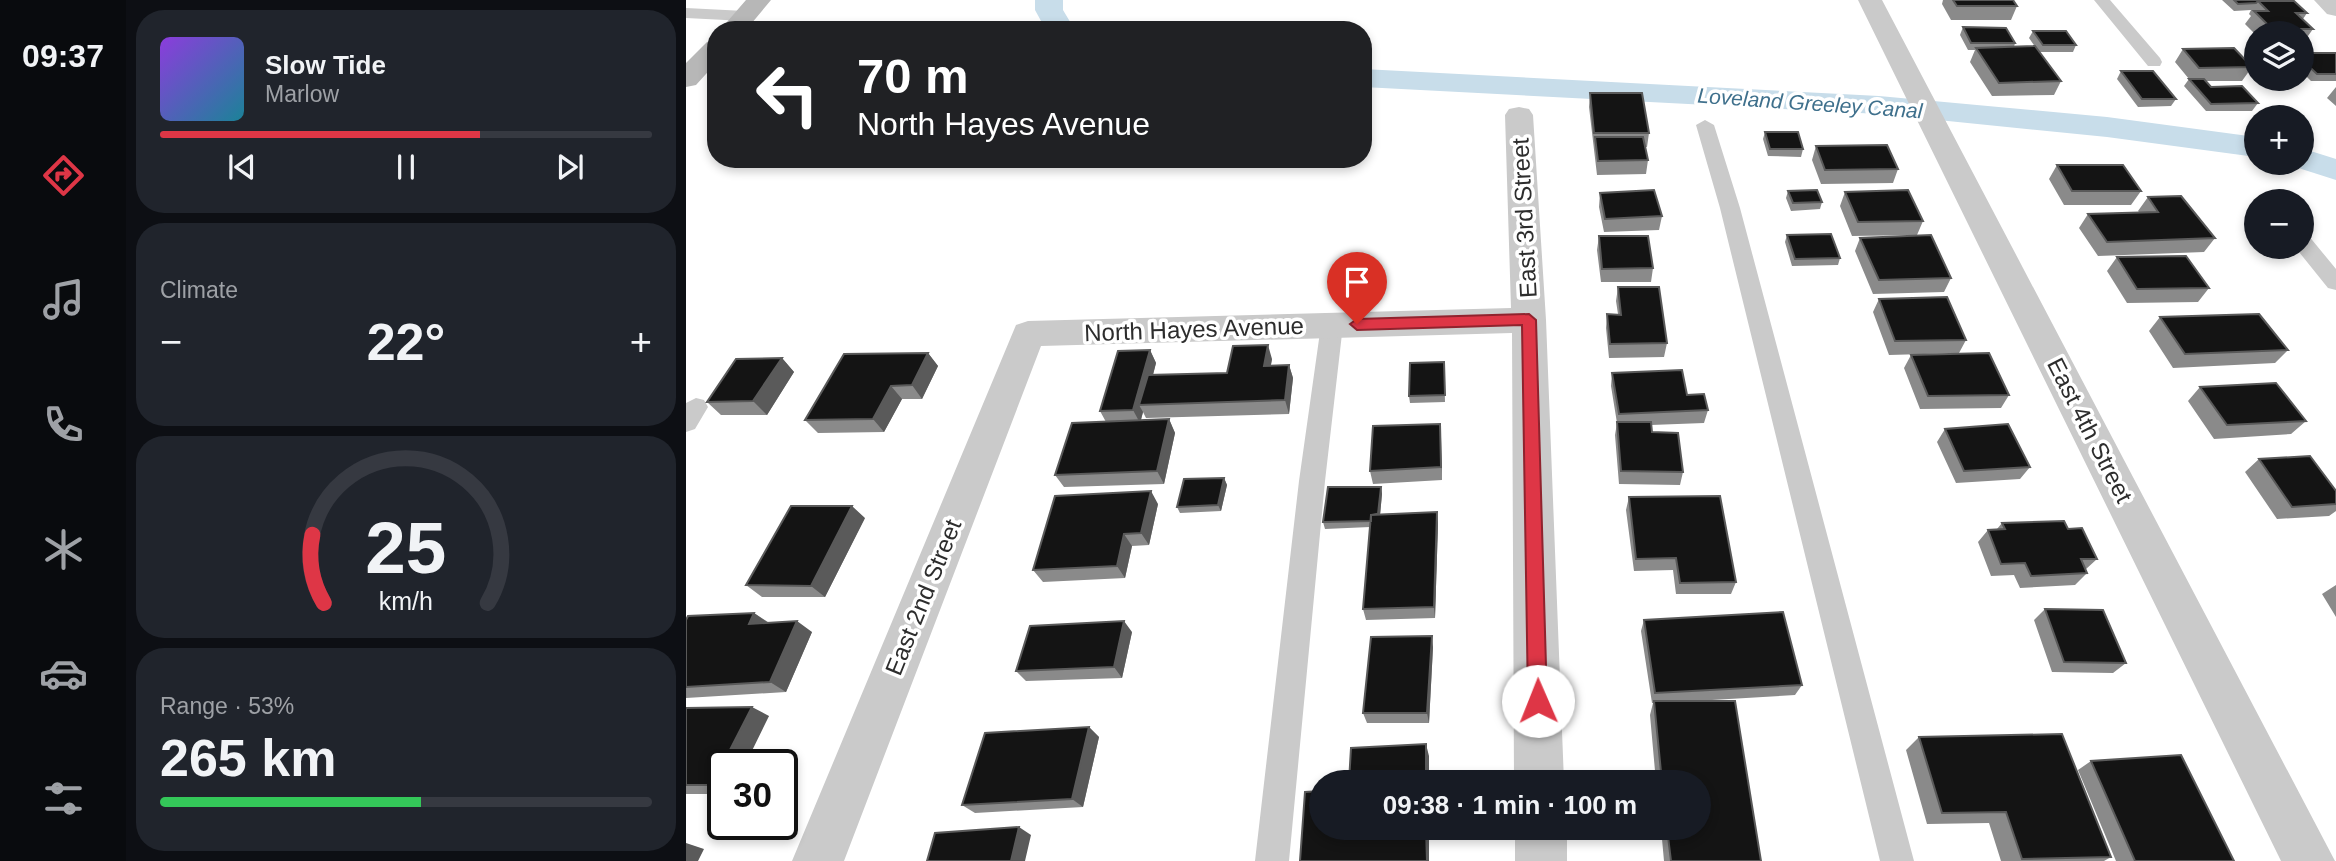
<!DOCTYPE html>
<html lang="en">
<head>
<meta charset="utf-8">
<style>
	:root { --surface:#171b24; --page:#20242c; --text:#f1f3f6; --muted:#9ea1a6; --line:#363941; --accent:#de3646 }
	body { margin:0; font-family:Helvetica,sans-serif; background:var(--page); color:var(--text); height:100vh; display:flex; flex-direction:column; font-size:26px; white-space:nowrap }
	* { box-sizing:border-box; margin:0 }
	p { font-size:23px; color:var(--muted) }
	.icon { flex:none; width:38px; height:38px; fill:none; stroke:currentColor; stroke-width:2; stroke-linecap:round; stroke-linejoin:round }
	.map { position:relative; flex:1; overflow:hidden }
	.sheet { display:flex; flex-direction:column; gap:10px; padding:10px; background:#0d0f14; width:560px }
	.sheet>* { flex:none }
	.banner { position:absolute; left:21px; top:21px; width:665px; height:147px; border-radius:28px; box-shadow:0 4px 10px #0003; background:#202124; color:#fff; overflow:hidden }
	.controls { position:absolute; left:1558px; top:21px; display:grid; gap:14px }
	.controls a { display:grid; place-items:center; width:70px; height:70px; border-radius:50%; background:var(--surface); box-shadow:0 4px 10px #0003; font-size:35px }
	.speed { position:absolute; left:21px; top:749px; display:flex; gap:14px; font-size:35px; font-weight:700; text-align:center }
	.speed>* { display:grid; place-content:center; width:91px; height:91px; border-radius:50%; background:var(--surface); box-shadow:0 4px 10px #0003; line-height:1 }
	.speed .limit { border:4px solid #111; border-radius:10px; background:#fff; color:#111 }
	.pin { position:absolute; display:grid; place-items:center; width:60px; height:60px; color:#fff; margin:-72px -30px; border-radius:50% 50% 50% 0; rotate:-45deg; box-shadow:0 0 7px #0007 }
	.pin .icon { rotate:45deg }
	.me { position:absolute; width:77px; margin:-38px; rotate:359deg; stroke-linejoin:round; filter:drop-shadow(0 0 5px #0008) }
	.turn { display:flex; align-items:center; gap:24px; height:147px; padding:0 35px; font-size:32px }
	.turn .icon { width:91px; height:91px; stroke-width:2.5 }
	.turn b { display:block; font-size:49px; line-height:60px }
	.big { font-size:52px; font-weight:600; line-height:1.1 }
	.sheet .widget { flex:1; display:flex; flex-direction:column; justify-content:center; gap:10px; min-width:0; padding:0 24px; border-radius:28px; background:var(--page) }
	.sheet .dial { align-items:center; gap:0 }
	.dial svg { height:182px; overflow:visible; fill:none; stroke:var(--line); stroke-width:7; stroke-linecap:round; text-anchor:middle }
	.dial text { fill:var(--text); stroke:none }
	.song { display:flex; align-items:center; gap:21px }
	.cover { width:84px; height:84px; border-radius:10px; background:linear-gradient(135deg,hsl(270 70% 55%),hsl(190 70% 35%)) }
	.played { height:7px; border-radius:4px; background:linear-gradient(90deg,var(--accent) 65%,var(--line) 65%) }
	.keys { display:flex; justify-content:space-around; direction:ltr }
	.heat { display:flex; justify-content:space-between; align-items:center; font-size:38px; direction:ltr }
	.charge { height:10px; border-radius:5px; background:linear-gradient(90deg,#34c759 53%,var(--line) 0) }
	.trip { position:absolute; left:623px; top:770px; width:402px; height:70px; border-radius:35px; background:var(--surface); box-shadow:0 4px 10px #0003; font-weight:600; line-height:70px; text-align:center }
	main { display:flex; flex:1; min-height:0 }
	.menu { display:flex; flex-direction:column; width:126px; justify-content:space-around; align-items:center; background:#090b0e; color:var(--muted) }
	.menu .icon { width:49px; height:49px }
	.menu .selected { color:var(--accent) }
	.menu b { font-size:32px; color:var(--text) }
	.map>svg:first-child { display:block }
</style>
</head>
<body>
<main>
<nav class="menu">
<b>09:37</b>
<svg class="icon selected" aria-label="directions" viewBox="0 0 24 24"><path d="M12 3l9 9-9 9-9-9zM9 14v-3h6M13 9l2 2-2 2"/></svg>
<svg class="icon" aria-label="music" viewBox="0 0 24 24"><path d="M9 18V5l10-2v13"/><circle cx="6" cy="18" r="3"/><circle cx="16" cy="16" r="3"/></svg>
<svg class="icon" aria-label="phone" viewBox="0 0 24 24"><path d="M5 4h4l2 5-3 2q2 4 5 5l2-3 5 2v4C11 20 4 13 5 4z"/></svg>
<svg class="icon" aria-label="climate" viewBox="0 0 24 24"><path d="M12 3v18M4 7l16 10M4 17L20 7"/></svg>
<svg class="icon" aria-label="car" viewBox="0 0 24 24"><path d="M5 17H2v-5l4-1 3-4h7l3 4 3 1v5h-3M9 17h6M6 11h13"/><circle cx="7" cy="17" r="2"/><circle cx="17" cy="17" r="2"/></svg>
<svg class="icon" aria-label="filters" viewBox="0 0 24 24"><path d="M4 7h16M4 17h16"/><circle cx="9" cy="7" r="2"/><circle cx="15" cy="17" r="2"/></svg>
</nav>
<section class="sheet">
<div class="widget">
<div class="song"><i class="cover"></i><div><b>Slow Tide</b><p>Marlow</p></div></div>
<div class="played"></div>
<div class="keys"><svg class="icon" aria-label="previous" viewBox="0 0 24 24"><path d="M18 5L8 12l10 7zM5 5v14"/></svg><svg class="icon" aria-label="pause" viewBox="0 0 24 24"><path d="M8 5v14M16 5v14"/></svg><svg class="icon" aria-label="next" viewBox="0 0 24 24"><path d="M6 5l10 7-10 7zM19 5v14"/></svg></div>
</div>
<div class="widget"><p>Climate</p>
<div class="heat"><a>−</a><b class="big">22°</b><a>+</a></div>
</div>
<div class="widget dial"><svg viewBox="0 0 100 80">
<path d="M14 69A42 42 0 1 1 86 69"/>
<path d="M14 69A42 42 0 0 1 9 39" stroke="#de3646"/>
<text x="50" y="56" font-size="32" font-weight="700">25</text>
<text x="50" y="72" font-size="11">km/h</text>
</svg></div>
<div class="widget"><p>Range · 53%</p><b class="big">265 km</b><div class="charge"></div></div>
</section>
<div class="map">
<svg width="1650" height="861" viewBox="0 0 1650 861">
	<rect width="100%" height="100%" fill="#fff"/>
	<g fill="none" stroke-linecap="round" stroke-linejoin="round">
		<path fill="#c8ddea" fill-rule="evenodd" d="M349,0H377V10L389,30H360L349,10Z
			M677,69L1193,96L1421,117L1570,137V157L1421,137L1193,114L677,87Z
			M1615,148L1650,159V180L1603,165L1601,163H1615Z"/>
		<path fill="#cacaca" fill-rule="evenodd" d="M1408,0H1424L1474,58L1476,62L1474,66H1462Z
			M0,8L59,11L67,16L59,21L0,18Z
			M1019,120L1028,125L1054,208L1228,861H1194L1034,208L1010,125Z
			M1615,233L1622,235L1650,269V290L1642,288L1609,247H1615Z
			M646,317L654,319L657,325L639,481L603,861H569L613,481L635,325L638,319Z
			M10,398L18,400L22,407L9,429L0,432V403Z"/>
		<path fill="#cacaca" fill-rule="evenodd" d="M1172,0H1196L1649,861H1595Z
			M1628,0H1650V16L1641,14Z
			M833,107L843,109L847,115L860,320L878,782H828L826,333L355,346L158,861H106L330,325L342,321L825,308L819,115L823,109Z
			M829,828H881V861H829Z"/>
		<path fill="#b7b7b7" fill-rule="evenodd" d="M60,0H85L60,30H34Z
			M30,39V63L10,85L0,87V63L21,42Z"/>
	</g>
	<path fill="#8a8a8a" d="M1257,0H1327L1331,6L1325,20H1265L1256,4Z
		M1536,0H1594L1621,13L1617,19L1627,29L1617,43H1615V33H1570V35L1559,24L1565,16L1563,14L1565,10L1548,11Z
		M1277,27L1329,43L1328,47L1352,51L1343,38L1347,31L1390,45L1387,52H1353L1375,81L1368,95L1306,96L1284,62L1289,50H1282L1274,35Z
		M1497,49L1566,67L1556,81H1520L1525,87L1572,103L1566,111H1520L1498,86L1503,79L1489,62Z
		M1615,53H1650V81H1625L1615,71Z
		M1435,71L1490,99L1485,106L1452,107L1431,79Z
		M1650,87V106L1641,98Z
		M904,93L963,133L961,147H959L962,160L960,174L911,175L903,107Z
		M1079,132L1117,149L1115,157L1082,156L1077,139Z
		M1130,146L1212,169L1207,183L1135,184L1126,160Z
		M1371,165L1455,191L1445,205H1378L1363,179Z
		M1102,191L1136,202L1134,209L1105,211L1100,198Z
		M1159,192L1237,221L1231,235L1166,236L1154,206Z
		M914,193L976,216L973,230L918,232L913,207Z
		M1462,197L1529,238L1518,252L1412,256L1393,228L1402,214L1453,212L1452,211Z
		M1101,235L1154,258L1152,265L1106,266L1099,242Z
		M913,236L967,268L965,282H915L911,250Z
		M1174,238L1265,278L1258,292L1187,294L1169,251Z
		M1431,257L1523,288L1512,302L1441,303L1421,271Z
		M932,287L981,343L978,357L923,358L920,328L921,314H932L930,301Z
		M1193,299L1280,340L1273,353L1203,355L1187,312Z
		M1474,317L1602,350L1589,363L1487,368L1463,331Z
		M464,350L470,363L467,375L541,373L586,359L585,365H603L607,378L603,414L460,418L457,412L455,420L483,419L489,433L478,484L378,487L369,475L420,422L414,411Z
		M242,353L252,366L236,399H216L198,432L132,433L119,420Z
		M1225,355L1323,395L1315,408L1234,409L1218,368Z
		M96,358L108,372L81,415H35L21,402Z
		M758,362L759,402L724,403L723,396Z
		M926,373L1001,395L1022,410L1018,423L965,425L966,432L997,472L994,485L933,484L929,435L931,423L925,386Z
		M1514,387L1620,421L1605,434L1528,439L1502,401Z
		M754,424L756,480L687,484L684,471Z
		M1259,429L1344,467L1334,479L1270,483L1251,442Z
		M1573,459L1650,491V511L1643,516L1591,519L1559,472Z
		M538,478L541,485L535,511L494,513L491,507Z
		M695,487L696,494L694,514L751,512L752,524L749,618L680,620L677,609L684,527L639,529L637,522Z
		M943,497L1050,582L1045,594H990L987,570L948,571L940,510Z
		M472,504L463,545L446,546L439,578L357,582L347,570Z
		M179,518L139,597H76L60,585Z
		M1316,523L1382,529L1411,559L1399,570L1401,573L1389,585L1334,588L1328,575L1305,576L1292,542L1302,530L1311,529Z
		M1650,585V617L1636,594Z
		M1359,609L1440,663L1427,673L1366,672L1348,620Z
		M68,613L82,622L126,632L100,692L0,698V620Z
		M958,620L1116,685L1109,695L1009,701L1075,861H978L975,828H1013V782H970L964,715L967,703H966L955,631Z
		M446,632L436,678L340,681L330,671Z
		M747,647L743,723H681L677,713Z
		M0,708L83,716L37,765V794H0Z
		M403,727L413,737L397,807L289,813L276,805Z
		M1233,737L1425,857L1418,861H1315L1303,823L1241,824L1220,750Z
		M1405,761L1548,861H1430L1392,770Z"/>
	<path fill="#5a5a5a" d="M582,345L586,359L582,379L578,366Z
		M464,350L470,363L459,405H453L457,412L454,423L447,410Z
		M242,353L252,366L236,399L226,385Z
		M96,358L108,372L81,415L67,401Z
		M603,365L607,378L603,414L599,400Z
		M205,386L216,399L198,432L187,419Z
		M483,419L489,433L478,484L471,471Z
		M754,424L755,437L756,480L755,467Z
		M538,478L541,485L535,511L532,505Z
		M695,487L696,494L693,527L692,520Z
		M465,491L472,504L463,545L455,533Z
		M166,506L179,518L139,597L125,586Z
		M751,512L752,524L749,618L748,607Z
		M438,534L446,546L439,578L431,566Z
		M68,613L84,624H63Z
		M111,621L126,632L100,692L84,682Z
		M438,621L446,632L436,678L428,667Z
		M746,636L747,647L743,723L741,713Z
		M66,707L83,716L59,765H37V790L26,785Z
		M403,727L413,737L397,807L386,799Z
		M740,744L743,756V782H740Z
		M333,827L345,835L339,861H325Z
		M740,828H743V861H741Z
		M0,843L18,849L12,861H0Z"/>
	<path fill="#141414" stroke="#5a5a5a" stroke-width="2" d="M1267,0H1327L1331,6H1271Z
		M1548,0H1594L1595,1H1572L1570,3L1552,4Z
		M1572,1H1608L1621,13H1610L1627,29H1586L1568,11H1582Z
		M1277,27L1320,28L1329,43H1285Z
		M1347,31H1380L1390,45H1357Z
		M1349,46L1375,81L1313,83L1290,48Z
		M1548,48L1566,67L1513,68L1497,49Z
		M1615,53H1650V74H1631L1615,59Z
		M1435,71H1467L1490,99H1456Z
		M1503,79H1518L1525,87L1556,86L1572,103L1525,104Z
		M904,93H956L963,133H908Z
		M1079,132H1112L1117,149H1084Z
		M909,137H957L962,160L912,161Z
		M1201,145L1212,169L1139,170L1130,146Z
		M1371,165H1437L1455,191H1386Z
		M968,190L976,216L919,219L914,193Z
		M1131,190L1136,202L1107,203L1102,191Z
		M1222,190L1237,221L1172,222L1159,192Z
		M1495,196L1529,238L1421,242L1402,214L1472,212L1462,197Z
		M1145,234L1154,258L1109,259L1101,235Z
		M1245,235L1265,278L1193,280L1174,238Z
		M913,236H962L967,268L916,269Z
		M1500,256L1523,288L1451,289L1431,257Z
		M932,287H973L981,343L924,344L921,314L935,315Z
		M1261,297L1280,340L1209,341L1193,299Z
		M1573,314L1602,350L1499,354L1474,317Z
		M582,345L578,366L603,365L599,400L453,405L462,375L541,373L547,346Z
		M464,350L447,410L414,411L432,351Z
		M242,353L226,385L205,386L187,419L119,420L158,354Z
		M1303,353L1323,395L1242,396L1225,355Z
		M96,358L67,401L21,402L50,359Z
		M758,362L759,395L723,396L724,363Z
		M996,370L1001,395L1018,394L1022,410L933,414L926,373Z
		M1590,383L1620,421L1541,425L1514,387Z
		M483,419L471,471L369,475L386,423Z
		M931,422H965L966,432L992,433L997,472L935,471Z
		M754,424L755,467L684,471L687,426Z
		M1322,424L1344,467L1278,471L1259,429Z
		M1624,456L1650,491V504L1606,507L1573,459Z
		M538,478L532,505L491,507L498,479Z
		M642,487H695L692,514L685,515V521L637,522Z
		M465,491L455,533L438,534L431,566L347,570L369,496Z
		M1034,496L1050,582L994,583L990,558L950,559L943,497Z
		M105,506H166L125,586L60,585Z
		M751,512L748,607L677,609L685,515Z
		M1378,521L1382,529L1396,528L1411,559H1395L1401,573L1345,576L1339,563L1315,564L1302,530L1319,529L1316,523Z
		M1359,609L1417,610L1440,663L1378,662Z
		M1097,612L1116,685L969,693L958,620Z
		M68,613L63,624L111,621L84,682L0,687V620L2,616Z
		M438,621L428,667L330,671L344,626Z
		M746,636L741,713H677L685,637Z
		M968,701H1049L1075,861H985L981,828H1013V782H976Z
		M66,707L26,785H0V708Z
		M403,727L386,799L276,805L299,733Z
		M1376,734L1425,857L1336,859L1320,812L1256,813L1233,737Z
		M740,744V782H663L665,748Z
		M1495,755L1548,861H1449L1405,761Z
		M635,791V828H740L741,861H614L619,792Z
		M333,827L325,861H241L249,833Z"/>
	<path fill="#de3646" stroke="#90232e" stroke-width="2" d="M843,314L850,320L861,701L858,707L852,710L845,707L842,701L836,325L671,330L664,324L671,319Z"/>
	<g text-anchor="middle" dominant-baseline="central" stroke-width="7" stroke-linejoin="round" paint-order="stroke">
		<g font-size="21" font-style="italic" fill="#3f708c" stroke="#fff">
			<text transform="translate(1124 103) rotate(4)">Loveland Greeley Canal</text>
		</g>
		<g font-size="24" fill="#2d2d2d" stroke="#fff">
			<text transform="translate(838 218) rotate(-93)">East 3rd Street</text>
			<text transform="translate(508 329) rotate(-2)">North Hayes Avenue</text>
			<text transform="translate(1404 430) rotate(63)">East 4th Street</text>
			<text transform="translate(237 597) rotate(-68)">East 2nd Street</text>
		</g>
	</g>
</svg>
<div class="controls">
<a><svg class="icon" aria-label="layers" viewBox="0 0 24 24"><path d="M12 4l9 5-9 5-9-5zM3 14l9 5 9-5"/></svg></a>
<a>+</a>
<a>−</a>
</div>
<div class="speed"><div class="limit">30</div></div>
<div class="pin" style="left:671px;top:324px;background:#d93025"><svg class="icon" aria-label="arrive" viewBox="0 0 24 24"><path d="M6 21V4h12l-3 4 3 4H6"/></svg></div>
<svg class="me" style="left:852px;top:701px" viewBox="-20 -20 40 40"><circle r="19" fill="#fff"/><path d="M0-13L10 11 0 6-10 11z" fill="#de3646"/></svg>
<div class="trip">09:38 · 1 min · 100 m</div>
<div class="banner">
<div class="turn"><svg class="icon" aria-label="left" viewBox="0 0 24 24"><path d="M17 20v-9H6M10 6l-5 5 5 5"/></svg><div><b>70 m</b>North Hayes Avenue</div></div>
</div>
</div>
</main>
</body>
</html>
